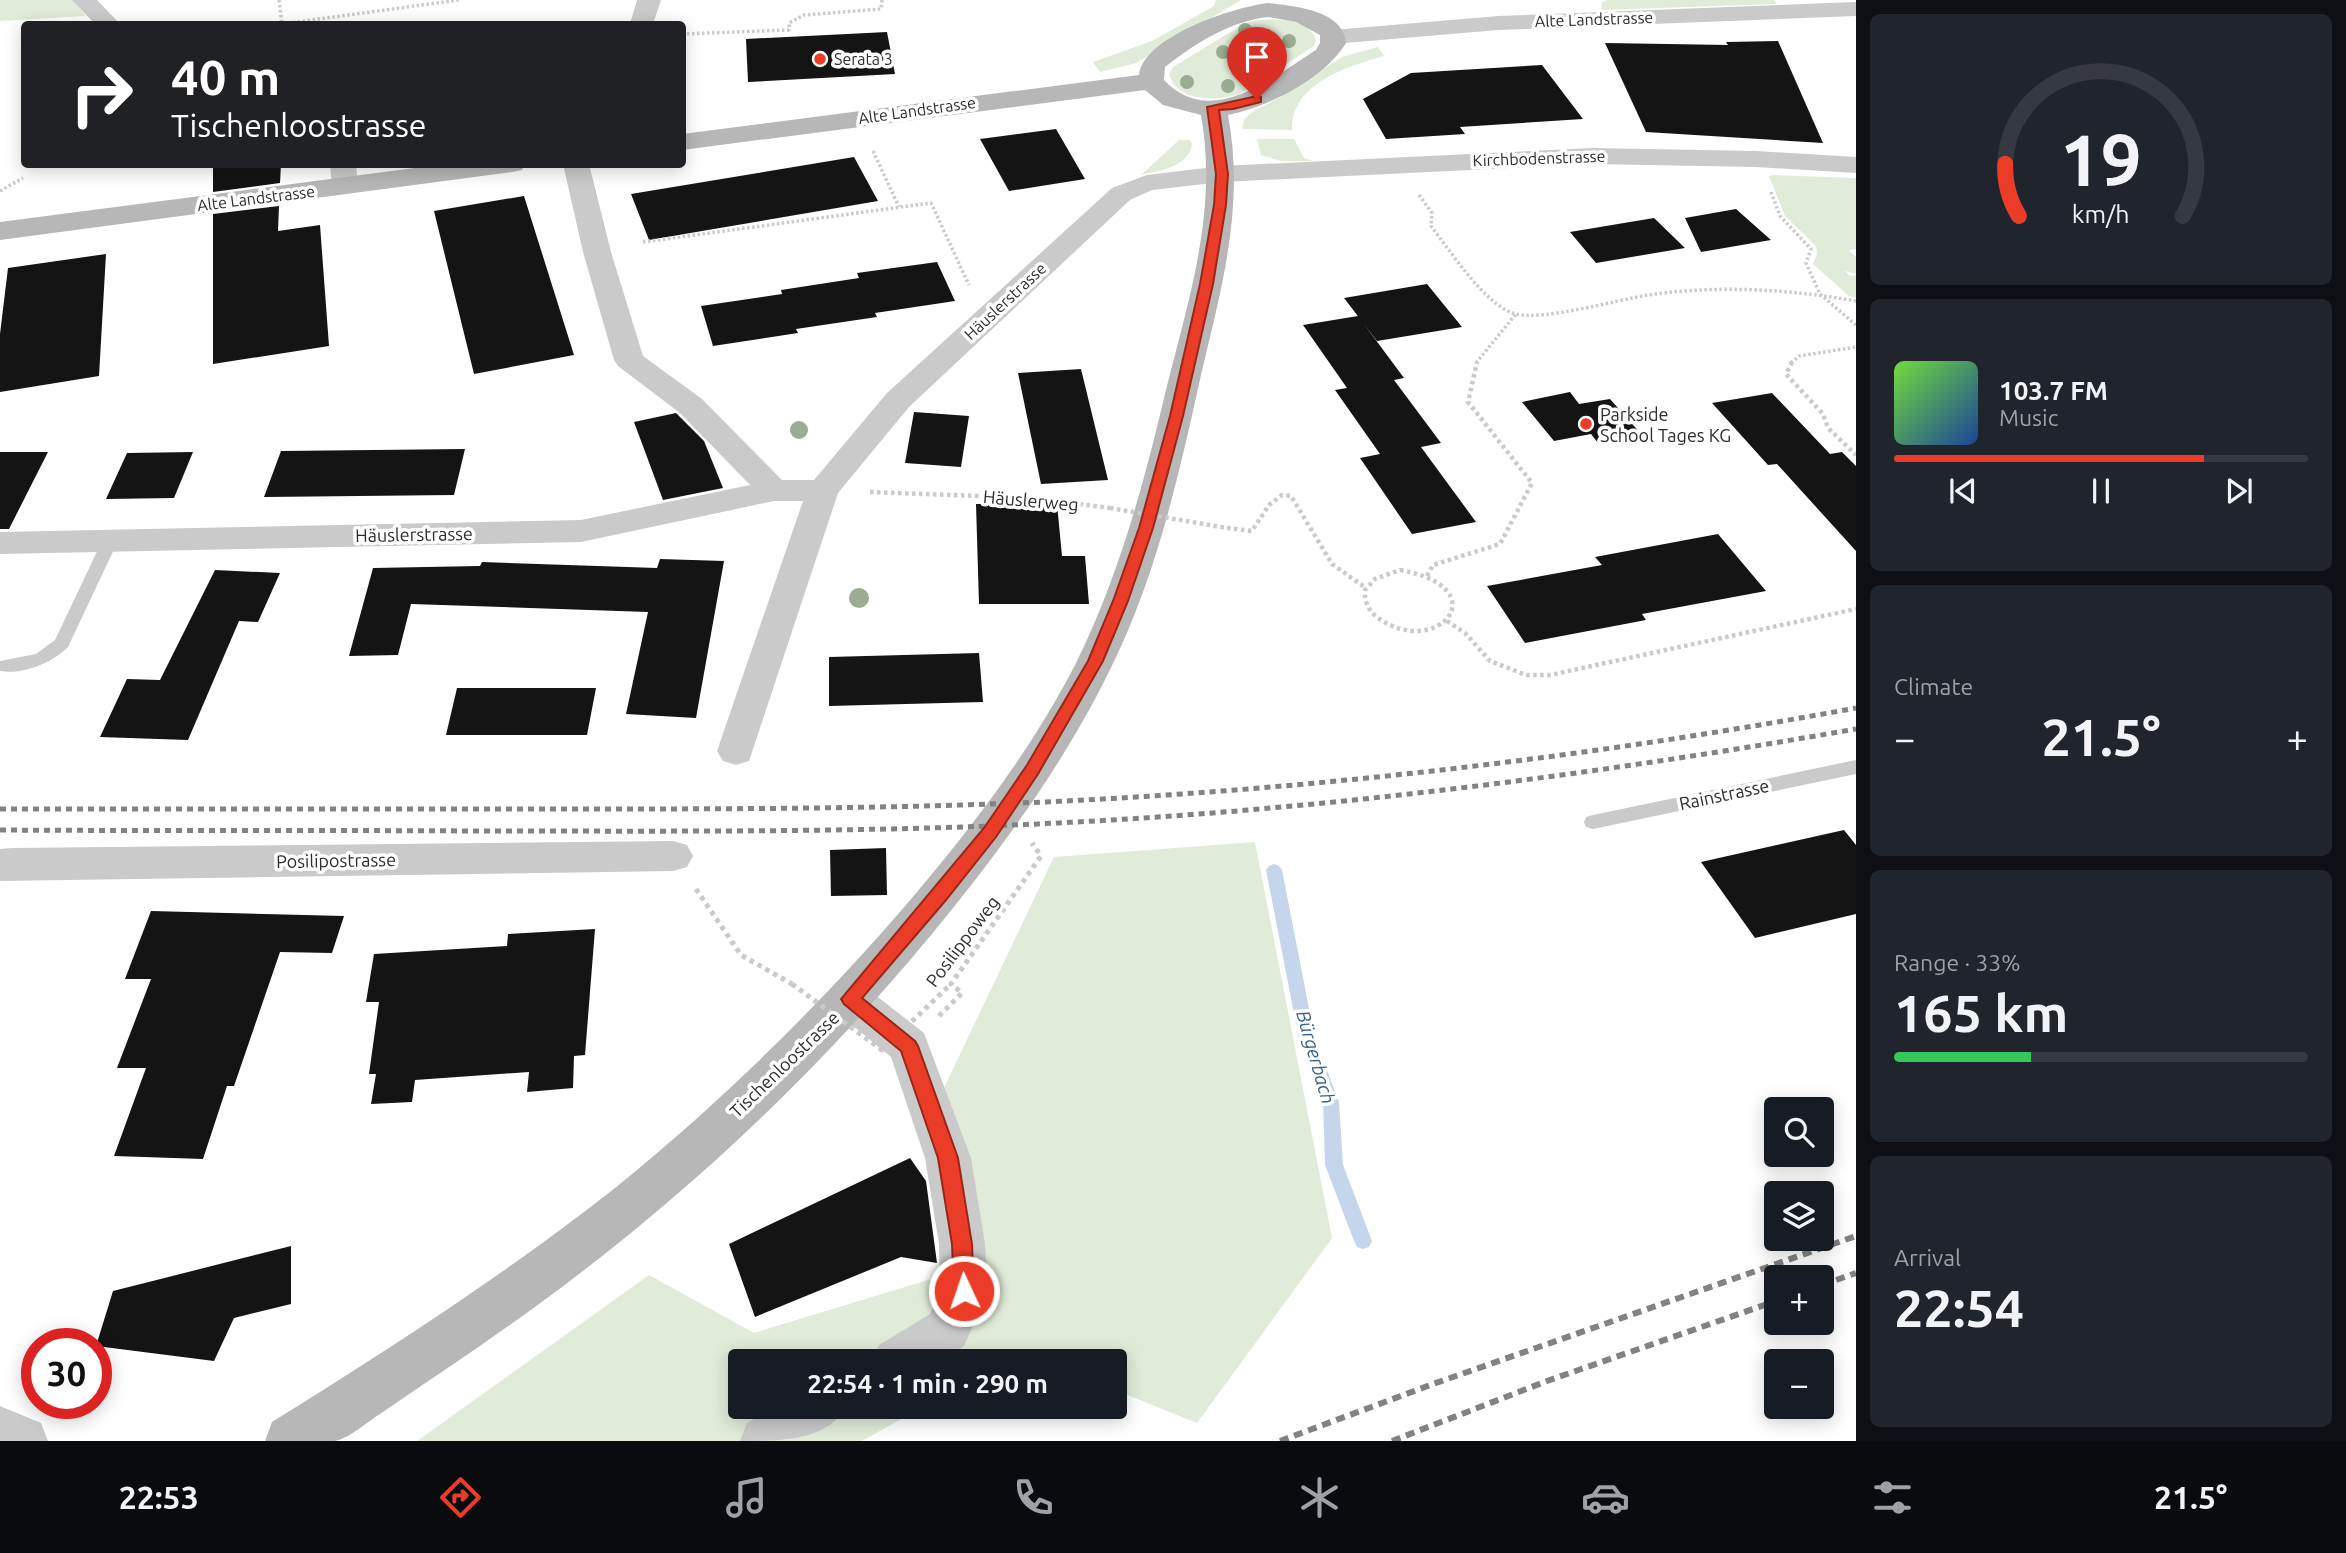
<!DOCTYPE html>
<html lang="en">
<head>
<meta charset="utf-8">
<style>
	:root { --surface:#171b24; --page:#20242c; --text:#f1f3f6; --muted:#9ea1a6; --line:#363941; --accent:#eb3c27 }
	body { margin:0; font-family:Ubuntu,sans-serif; background:var(--page); color:var(--text); height:100vh; display:flex; flex-direction:column; font-size:26px; white-space:nowrap }
	* { box-sizing:border-box; margin:0 }
	p { font-size:23px; color:var(--muted) }
	.icon { flex:none; width:38px; height:38px; fill:none; stroke:currentColor; stroke-width:2; stroke-linecap:round; stroke-linejoin:round }
	.map { position:relative; flex:1; overflow:hidden }
	.side { display:flex; flex-direction:column; gap:14px; padding:14px; background:#0d0f14; width:490px }
	.side>* { flex:none }
	.banner { position:absolute; left:21px; top:21px; width:665px; height:147px; border-radius:7px; box-shadow:0 4px 18px #0003; background:#202124; color:#fff; overflow:hidden }
	.fabs { position:absolute; left:1764px; top:1097px; display:grid; gap:14px }
	.fabs a { display:grid; place-items:center; width:70px; height:70px; border-radius:7px; background:var(--surface); box-shadow:0 4px 18px #0003; font-size:35px }
	.speed { position:absolute; left:21px; top:1328px; display:flex; gap:14px; font-size:35px; font-weight:700; text-align:center }
	.speed>* { display:grid; place-content:center; width:91px; height:91px; border-radius:50%; background:var(--surface); box-shadow:0 4px 18px #0003; line-height:1 }
	.speed .limit { border:10px solid #d22; background:#fff; color:#111 }
	.pin { position:absolute; display:grid; place-items:center; width:60px; height:60px; color:#fff; margin:-72px -30px; border-radius:50% 50% 50% 0; rotate:-45deg; box-shadow:0 0 7px #0007 }
	.pin .icon { rotate:45deg }
	.me { position:absolute; width:77px; margin:-38px; rotate:357deg; stroke-linejoin:round; filter:drop-shadow(0 0 5px #0008) }
	.turn { display:flex; align-items:center; gap:24px; height:147px; padding:0 35px; font-size:32px }
	.turn .icon { width:91px; height:91px; stroke-width:2.5 }
	.turn b { display:block; font-size:49px; line-height:60px }
	.big { font-size:52px; font-weight:700; line-height:1.1 }
	.side .tile { flex:1; display:flex; flex-direction:column; justify-content:center; gap:10px; min-width:0; padding:0 24px; border-radius:10px; background:var(--page) }
	.side .dial { align-items:center; gap:0 }
	.dial svg { height:182px; overflow:visible; fill:none; stroke:var(--line); stroke-width:7; stroke-linecap:round; text-anchor:middle }
	.dial text { fill:var(--text); stroke:none }
	.song { display:flex; align-items:center; gap:21px }
	.cover { width:84px; height:84px; border-radius:10px; background:linear-gradient(135deg,hsl(100 70% 55%),hsl(220 70% 35%)) }
	.played { height:7px; border-radius:4px; background:linear-gradient(90deg,var(--accent) 75%,var(--line) 75%) }
	.keys { display:flex; justify-content:space-around; direction:ltr }
	.heat { display:flex; justify-content:space-between; align-items:center; font-size:38px; direction:ltr }
	.charge { height:10px; border-radius:5px; background:linear-gradient(90deg,#34c759 33%,var(--line) 0) }
	.trip { position:absolute; left:728px; top:1349px; width:399px; height:70px; border-radius:7px; background:var(--surface); box-shadow:0 4px 18px #0003; font-weight:700; line-height:70px; text-align:center }
	.menu { display:flex; height:112px; justify-content:space-around; align-items:center; background:#090b0e; color:var(--muted) }
	.menu .icon { width:49px; height:49px }
	.menu .on { color:var(--accent) }
	.menu b { font-size:32px; color:var(--text) }
	main { display:flex; flex:1; min-height:0 }
	.map>svg:first-child { display:block }
</style>
</head>
<body>
<main>
<div class="map">
<svg width="1856" height="1441" viewBox="0 0 1856 1441">
	<rect width="100%" height="100%" fill="#fff"/>
	<path fill="#e0ebd9" d="M0,0H74L86,16L0,21Z
		M1216,0H1241L1136,63L1100,72L1093,62L1152,41L1214,6Z
		M1607,0H1774L1777,4L1601,10L1602,2Z
		M1258,20C1278,19 1308,18 1316,40L1314,46L1240,94C1217,101 1178,103 1169,74L1173,67L1245,23Z
		M1378,47L1384,56C1349,66 1291,83 1292,130L1242,129L1244,120L1252,112L1275,100L1342,57Z
		M1257,139H1294L1304,158L1313,161H1281L1261,155Z
		M1179,140H1190L1192,144C1188,168 1160,170 1141,175Z
		M1774,175L1856,178V249L1849,250L1856,257V274L1845,271L1850,276L1856,275V298L1849,296L1813,264L1817,254L1816,246L1785,216L1769,176Z
		M1255,842L1332,1238L1197,1423L1115,1390V1362L1042,1361L1020,1353L1004,1362H740V1407H923L862,1441H417L649,1275L754,1333L964,1269L933,1111L1054,857Z"/>
	<g fill="none" stroke-linecap="round" stroke-linejoin="round">
		<path fill="#c5d6ec" fill-rule="evenodd" d="M1274,864L1279,866L1282,870L1315,1039L1339,1102L1343,1165L1372,1241L1369,1247L1363,1249L1357,1247L1354,1241L1325,1165L1323,1102L1299,1039L1266,870L1269,866Z"/>
	</g>
	<path fill="#141414" d="M887,32L895,74L748,82L746,39Z
		M1778,41L1823,143L1646,132L1605,43L1728,45L1726,42Z
		M1542,65L1583,119L1460,127L1465,134L1386,139L1363,99L1411,73Z
		M1056,129L1085,179L1009,191L980,139Z
		M854,157L878,201L649,240L631,194Z
		M213,164H281L280,183L213,192Z
		M524,196L574,355L474,374L434,211Z
		M279,206L278,231L320,225L329,346L213,364V214Z
		M1736,209L1771,240L1701,252L1685,218Z
		M1654,218L1685,248L1596,263L1570,232Z
		M106,254L99,376L0,392V334L8,268Z
		M937,262L955,301L875,313L877,317L796,329L798,333L713,346L701,306L782,294L781,290L859,278L857,273Z
		M1427,284L1462,327L1377,341L1344,298Z
		M1358,316L1404,378L1394,380L1441,443L1421,447L1476,522L1412,534L1360,458L1380,454L1335,390L1347,388L1303,325Z
		M1081,369L1108,480L1041,484L1018,373Z
		M1570,392L1579,404L1610,399L1642,435L1598,443L1591,434L1554,441L1522,402Z
		M1772,393L1830,454L1842,452L1856,466V551L1777,464L1768,465L1712,403Z
		M914,412L969,416L961,467L905,463Z
		M676,413L704,441L723,488L663,500L634,422Z
		M465,449L454,495L264,497L281,451Z
		M48,452L9,529H0V452Z
		M193,452L174,498L106,499L127,453Z
		M976,504H1057L1062,556H1085L1089,604H979Z
		M1718,534L1766,591L1642,614L1646,620L1525,643L1487,586L1602,565L1595,557Z
		M660,559L724,561L696,718L626,714L648,612L411,604L398,655L349,656L373,568L480,566L482,562L657,568Z
		M215,570L280,573L258,622L239,621L188,740L100,737L127,679L160,680Z
		M979,653L983,702L829,706V657Z
		M457,688H596L587,735H446Z
		M1844,830L1856,845V914L1755,938L1701,862Z
		M886,848L887,895L831,896L830,850Z
		M151,911L344,916L332,953L280,952L234,1086H227L203,1159L114,1156L146,1068H117L151,979H125Z
		M595,929L585,1055L574,1056L573,1088L527,1092L529,1072L415,1080L412,1102L371,1104L376,1074H369L379,1002H366L374,954L507,946L508,934Z
		M910,1158L926,1181L937,1263L901,1257L755,1317L729,1244Z
		M291,1246V1304L234,1318L214,1361L96,1346L113,1291Z"/>
	<g fill="none" stroke-linecap="round" stroke-linejoin="round">
		<path stroke="#cacaca" stroke-width="3.5" stroke-dasharray="2.5 2.5" stroke-linecap="butt" d="M279,0L282,24L459,0
			M682,34L789,30V23L804,15L881,9L882,0
			M873,151L899,207
			M0,191L23,178
			M1771,192L1780,216L1811,249L1806,263L1820,294L1856,325
			M1419,195L1432,213L1431,226C1449,249 1486,307 1516,314C1543,321 1617,300 1648,295C1717,285 1787,289 1856,301
			M643,242L931,203L969,285
			M1476,363L1516,314
			M1791,363L1799,356L1856,347"/>
		<path stroke="#cacaca" stroke-width="4.5" stroke-dasharray="3.5 3.5" stroke-linecap="butt" d="M1792,362L1786,374L1823,414L1828,428L1856,455
			M870,492L1033,498L1110,508
			M1227,528L1252,531L1269,505L1282,495L1291,496L1332,564L1366,588
			M1400,570C1500,588 1437,660 1378,618C1369,611 1364,602 1365,590L1375,579Z
			M1427,576L1433,565L1500,544L1532,483L1468,402L1477,362
			M1447,621L1465,633L1490,661L1526,675H1550L1856,609"/>
		<path stroke="#cacaca" stroke-width="5" stroke-dasharray="4.5 4.5" stroke-linecap="butt" d="M696,889L741,955L792,984
			M939,1016L962,993L951,984L1041,856L1032,843"/>
		<path fill="#cacaca" fill-rule="evenodd" d="M110,536L118,541L68,647C52,663 23,675 0,671V661L36,654L55,640L102,541Z
			M1856,760V774L1593,829L1586,827L1584,822L1586,817L1593,815Z"/>
		<path fill="#cacaca" fill-rule="evenodd" d="M72,0H97L120,24H95Z
			M637,0H661L653,24H630Z
			M330,164H356L358,186L354,192L345,194L336,192L332,186Z
			M563,164H589L611,252L643,356L702,399L782,480H814L887,393L1112,188L1147,175L1222,166L1231,168L1235,174L1231,180L1222,182L1152,190L1130,200L909,407L838,493L749,761L736,765L723,761L717,751L803,501H774L581,542L0,554V532L581,520L750,485L680,413L618,366L614,360L583,252Z
			M673,841L687,845L693,856L687,867L673,871L0,881V849L12,848Z
			M850,981L865,987L924,1033L971,1158L985,1244L988,1291L964,1346L940,1362H872L879,1345L930,1314L940,1291L939,1244L925,1158L891,1057L835,1011L829,999L835,987Z
			M0,1406L41,1423L48,1441H0Z
			M774,1407H846C827,1441 781,1441 740,1441L747,1423Z"/>
		<path fill="#cacaca" fill-rule="evenodd" d="M1856,2V16L1498,30L1333,44L1324,42L1321,37L1324,32L1333,30L1498,16Z
			M1593,148L1756,151L1856,157V173L1756,167L1593,164L1222,182L1212,180L1208,174L1212,168L1222,166Z"/>
		<path fill="#b7b7b7" fill-rule="evenodd" d="M1268,3C1294,6 1344,10 1346,43C1324,79 1268,107 1228,115C1245,206 1222,286 1201,375C1182,461 1163,547 1129,628C1087,728 1024,819 957,903C836,1055 695,1190 539,1304C487,1342 433,1378 380,1414C367,1422 350,1438 335,1441C313,1441 287,1441 265,1441L272,1422C389,1349 506,1274 615,1188C720,1103 817,1008 906,905C970,830 1031,751 1076,663C1119,576 1144,483 1166,390C1189,297 1218,212 1201,115L1163,105L1145,90L682,150V134L1139,75C1144,36 1234,7 1268,3ZM1268,17L1296,22L1320,35V43L1316,50C1273,77 1211,130 1164,80L1165,67C1196,43 1228,22 1268,17Z
			M445,164H525L522,170L512,172L0,240V222Z"/>
		<path stroke="#828282" stroke-width="5" stroke-dasharray="6 5" stroke-linecap="butt" d="M0,809C187,809 374,809 561,809C736,809 911,809 1085,800C1344,786 1601,755 1856,708
			M0,830C159,831 318,830 477,831C677,831 877,833 1076,822C1338,808 1598,774 1856,729"/>
		<path stroke="#828282" stroke-width="6" stroke-dasharray="9 6" stroke-linecap="butt" d="M1822,1285L1856,1273
			M1280,1441L1433,1384L1856,1236
			M1392,1441L1547,1381L1776,1301"/>
		<path stroke="#cacaca" stroke-width="4.5" stroke-dasharray="3.5 3.5" stroke-linecap="butt" d="M1110,508L1227,528"/>
		<path stroke="#cacaca" stroke-width="5" stroke-dasharray="4.5 4.5" stroke-linecap="butt" d="M792,984L882,1050L951,984"/>
	</g>
	<g fill="#9aad92">
		<circle cx="1245" cy="30" r="7"/>
		<circle cx="1266" cy="36" r="7"/>
		<circle cx="1289" cy="41" r="7"/>
		<circle cx="1223" cy="52" r="7"/>
		<circle cx="1266" cy="58" r="7"/>
		<circle cx="1251" cy="78" r="7"/>
		<circle cx="1187" cy="82" r="7"/>
		<circle cx="1228" cy="86" r="7"/>
		<circle cx="799" cy="430" r="9"/>
		<circle cx="859" cy="598" r="10"/>
	</g>
	<path fill="#eb3c27" stroke="#992719" stroke-width="2" d="M1257,96L1261,97V102L1233,109L1219,110L1228,174L1226,205L1213,284L1183,416L1153,528L1128,601L1103,661L1038,774L996,837L946,900L862,998L915,1041L918,1046L958,1158L972,1244L974,1291L971,1298L964,1300L957,1298L954,1291L952,1244L938,1158L901,1051L844,1004L841,999L984,828L1027,765L1088,661L1113,601L1139,528L1170,416L1200,284L1214,205L1216,174L1207,107Z"/>
	<g fill="#eb3c27" stroke="#fff" stroke-width="2.5">
		<circle cx="820" cy="59" r="7"/>
		<circle cx="1586" cy="424" r="7"/>
	</g>
	<g text-anchor="middle" dominant-baseline="central" stroke-width="7" stroke-linejoin="round" paint-order="stroke">
		<g font-size="16" fill="#2d2d2d" stroke="#fff">
			<text transform="translate(1594 19) rotate(-2)">Alte Landstrasse</text>
			<text transform="translate(917 110) rotate(-8)">Alte Landstrasse</text>
			<text transform="translate(1539 158) rotate(-2)">Kirchbodenstrasse</text>
			<text transform="translate(256 198) rotate(-7)">Alte Landstrasse</text>
			<text transform="translate(1005 301) rotate(-43)">Häuslerstrasse</text>
		</g>
		<g font-size="16" fill="#2d2d2d" stroke="#fff" text-anchor="start">
			<text x="834" y="59">Serata 3</text>
		</g>
		<g font-size="18" fill="#2d2d2d" stroke="#fff" text-anchor="start">
			<text x="1600" y="414">Parkside<tspan x="1600" dy="21">School Tages KG</tspan></text>
		</g>
		<g font-size="18" fill="#2d2d2d" stroke="#fff">
			<text transform="translate(1031 500) rotate(5)">Häuslerweg</text>
			<text transform="translate(414 534) rotate(-1)">Häuslerstrasse</text>
			<text transform="translate(1724 794) rotate(-12)">Rainstrasse</text>
			<text transform="translate(336 860) rotate(-1)">Posilipostrasse</text>
			<text transform="translate(962 941) rotate(-53)">Posilippoweg</text>
			<text transform="translate(784 1064) rotate(-44)">Tischenloostrasse</text>
		</g>
		<g font-size="19" font-style="italic" fill="#385f91" stroke="#fff">
			<text transform="translate(1316 1057) rotate(74)">Bürgerbach</text>
		</g>
	</g>
</svg>
<div class="fabs">
<a><svg class="icon" aria-label="search" viewBox="0 0 24 24"><circle cx="10" cy="10" r="6"/><path d="M15 15l6 6"/></svg></a>
<a><svg class="icon" aria-label="layers" viewBox="0 0 24 24"><path d="M12 4l9 5-9 5-9-5zM3 14l9 5 9-5"/></svg></a>
<a>+</a>
<a>−</a>
</div>
<div class="speed"><div class="limit">30</div></div>
<div class="pin" style="left:1257px;top:99px;background:#d93025"><svg class="icon" aria-label="arrive" viewBox="0 0 24 24"><path d="M6 21V4h12l-3 4 3 4H6"/></svg></div>
<svg class="me" style="left:964px;top:1291px" viewBox="-20 -20 40 40"><circle r="17" fill="#eb3c27" stroke="#fff" stroke-width="3"/><path d="M0-11L8 9 0 5-8 9z" fill="#fff"/></svg>
<div class="trip">22:54 · 1 min · 290 m</div>
<div class="banner">
<div class="turn"><svg class="icon" aria-label="right" viewBox="0 0 24 24"><path d="M7 20v-9h11M14 6l5 5-5 5"/></svg><div><b>40 m</b>Tischenloostrasse</div></div>
</div>
</div>
<section class="side">
<div class="tile dial"><svg viewBox="0 0 100 80">
<path d="M14 69A42 42 0 1 1 86 69"/>
<path d="M14 69A42 42 0 0 1 8 46" stroke="#eb3c27"/>
<text x="50" y="56" font-size="32" font-weight="700">19</text>
<text x="50" y="72" font-size="11">km/h</text>
</svg></div>
<div class="tile">
<div class="song"><i class="cover"></i><div><b>103.7 FM</b><p>Music</p></div></div>
<div class="played"></div>
<div class="keys"><svg class="icon" aria-label="previous" viewBox="0 0 24 24"><path d="M18 5L8 12l10 7zM5 5v14"/></svg><svg class="icon" aria-label="pause" viewBox="0 0 24 24"><path d="M8 5v14M16 5v14"/></svg><svg class="icon" aria-label="next" viewBox="0 0 24 24"><path d="M6 5l10 7-10 7zM19 5v14"/></svg></div>
</div>
<div class="tile"><p>Climate</p>
<div class="heat"><a>−</a><b class="big">21.5°</b><a>+</a></div>
</div>
<div class="tile"><p>Range · 33%</p><b class="big">165 km</b><div class="charge"></div></div>
<div class="tile"><p>Arrival</p><b class="big">22:54</b></div>
</section>
</main>
<nav class="menu">
<b>22:53</b>
<svg class="icon on" aria-label="directions" viewBox="0 0 24 24"><path d="M12 3l9 9-9 9-9-9zM9 14v-3h6M13 9l2 2-2 2"/></svg>
<svg class="icon" aria-label="music" viewBox="0 0 24 24"><path d="M9 18V5l10-2v13"/><circle cx="6" cy="18" r="3"/><circle cx="16" cy="16" r="3"/></svg>
<svg class="icon" aria-label="phone" viewBox="0 0 24 24"><path d="M5 4h4l2 5-3 2q2 4 5 5l2-3 5 2v4C11 20 4 13 5 4z"/></svg>
<svg class="icon" aria-label="climate" viewBox="0 0 24 24"><path d="M12 3v18M4 7l16 10M4 17L20 7"/></svg>
<svg class="icon" aria-label="car" viewBox="0 0 24 24"><path d="M5 17H2v-5l4-1 3-4h7l3 4 3 1v5h-3M9 17h6M6 11h13"/><circle cx="7" cy="17" r="2"/><circle cx="17" cy="17" r="2"/></svg>
<svg class="icon" aria-label="filters" viewBox="0 0 24 24"><path d="M4 7h16M4 17h16"/><circle cx="9" cy="7" r="2"/><circle cx="15" cy="17" r="2"/></svg>
<b>21.5°</b>
</nav>
</body>
</html>
